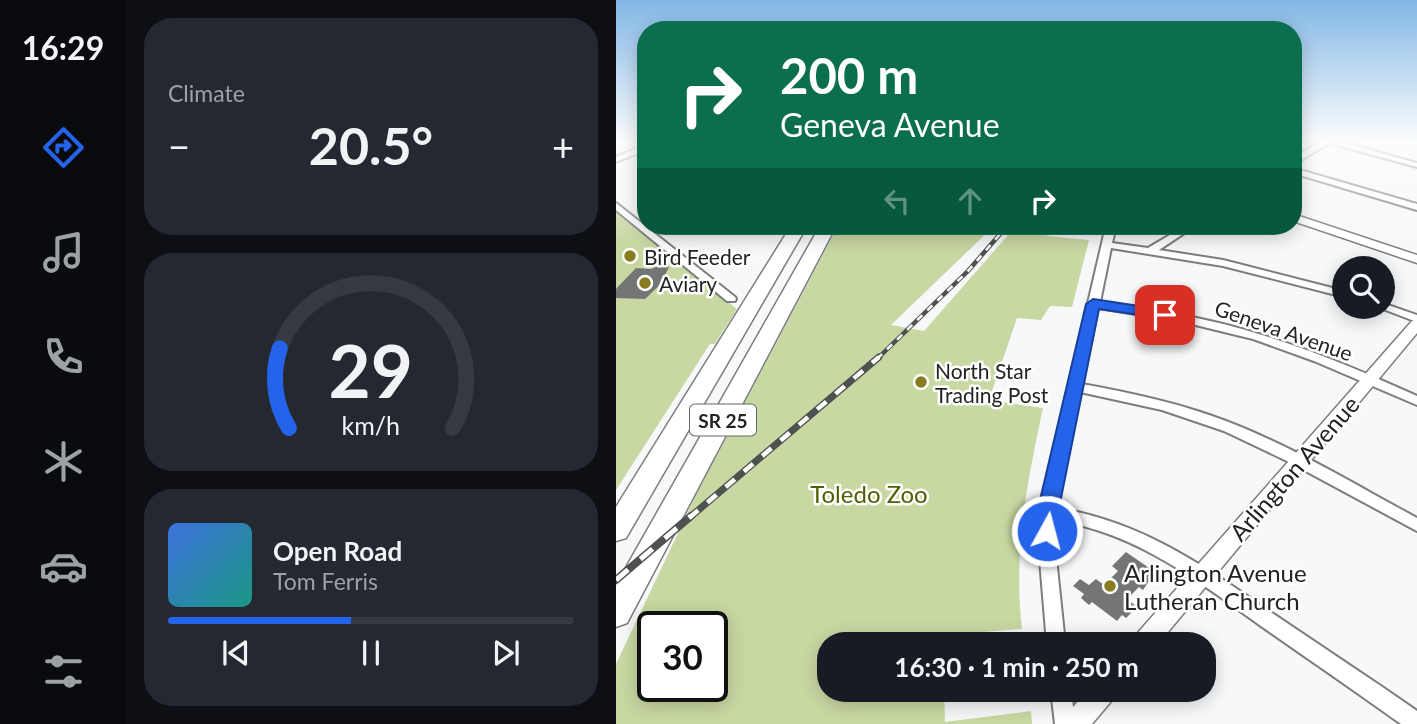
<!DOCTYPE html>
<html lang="en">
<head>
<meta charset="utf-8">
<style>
	:root { --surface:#171b24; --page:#242831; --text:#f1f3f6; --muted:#9ea1a6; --line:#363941; --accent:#2563eb }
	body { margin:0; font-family:Lato,sans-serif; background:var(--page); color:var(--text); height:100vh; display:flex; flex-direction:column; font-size:26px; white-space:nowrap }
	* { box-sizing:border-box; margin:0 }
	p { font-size:23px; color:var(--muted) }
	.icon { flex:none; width:38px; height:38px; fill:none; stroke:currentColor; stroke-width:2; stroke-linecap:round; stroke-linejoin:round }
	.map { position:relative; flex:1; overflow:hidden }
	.side { display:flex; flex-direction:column; gap:18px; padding:18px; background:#0d0f14; width:490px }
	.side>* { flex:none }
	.banner { position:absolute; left:21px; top:21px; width:665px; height:214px; border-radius:28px; box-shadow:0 4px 18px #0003; background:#0b6e4f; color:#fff; overflow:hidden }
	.tools { position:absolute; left:716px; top:256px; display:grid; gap:14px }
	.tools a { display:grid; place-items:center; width:63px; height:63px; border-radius:50%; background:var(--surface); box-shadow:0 4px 18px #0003; font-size:35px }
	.speed { position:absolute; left:21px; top:611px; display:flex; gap:14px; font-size:35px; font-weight:700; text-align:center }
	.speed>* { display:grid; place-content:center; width:91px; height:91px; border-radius:50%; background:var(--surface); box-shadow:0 4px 18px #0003; line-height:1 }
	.speed .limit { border:4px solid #111; border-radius:10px; background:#fff; color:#111 }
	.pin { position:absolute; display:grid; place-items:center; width:60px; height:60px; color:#fff; margin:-30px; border-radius:14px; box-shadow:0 4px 10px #0006 }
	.me { position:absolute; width:77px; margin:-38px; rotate:7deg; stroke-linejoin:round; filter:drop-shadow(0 0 5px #0008) }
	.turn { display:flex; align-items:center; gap:24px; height:147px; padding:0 28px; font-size:32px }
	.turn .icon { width:91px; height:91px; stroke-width:2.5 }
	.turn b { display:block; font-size:49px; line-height:60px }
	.lanes { display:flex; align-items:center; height:66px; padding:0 28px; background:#0003; justify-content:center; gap:35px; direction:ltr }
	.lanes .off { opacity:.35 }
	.big { font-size:52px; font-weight:700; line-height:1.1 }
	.side .widget { flex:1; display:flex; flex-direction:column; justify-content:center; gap:10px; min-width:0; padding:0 24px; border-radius:28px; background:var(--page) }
	.side .dial { align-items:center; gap:0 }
	.dial svg { height:182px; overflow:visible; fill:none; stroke:var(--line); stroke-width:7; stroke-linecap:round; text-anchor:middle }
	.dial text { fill:var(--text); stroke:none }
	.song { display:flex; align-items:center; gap:21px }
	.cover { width:84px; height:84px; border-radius:10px; background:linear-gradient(135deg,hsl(220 70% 55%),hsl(170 70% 35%)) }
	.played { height:7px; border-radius:4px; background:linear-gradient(90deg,var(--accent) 45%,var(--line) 45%) }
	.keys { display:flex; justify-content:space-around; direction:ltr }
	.heat { display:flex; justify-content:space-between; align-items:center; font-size:38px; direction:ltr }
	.trip { position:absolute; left:201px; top:632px; width:399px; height:70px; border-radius:28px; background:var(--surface); box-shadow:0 4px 18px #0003; font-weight:700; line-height:70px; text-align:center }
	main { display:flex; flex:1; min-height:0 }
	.menu { display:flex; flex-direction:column; width:126px; justify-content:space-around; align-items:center; background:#090b0e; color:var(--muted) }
	.menu .icon { width:49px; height:49px }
	.menu .on { color:var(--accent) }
	.menu b { font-size:32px; color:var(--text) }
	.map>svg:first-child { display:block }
</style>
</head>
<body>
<main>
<nav class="menu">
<b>16:29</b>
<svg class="icon on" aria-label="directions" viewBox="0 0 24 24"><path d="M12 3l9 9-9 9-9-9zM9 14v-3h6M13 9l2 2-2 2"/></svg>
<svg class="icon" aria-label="music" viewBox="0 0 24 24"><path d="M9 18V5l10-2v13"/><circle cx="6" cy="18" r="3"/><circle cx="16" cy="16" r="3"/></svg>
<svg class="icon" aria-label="phone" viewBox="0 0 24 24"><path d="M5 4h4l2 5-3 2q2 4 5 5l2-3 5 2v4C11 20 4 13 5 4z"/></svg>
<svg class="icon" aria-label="climate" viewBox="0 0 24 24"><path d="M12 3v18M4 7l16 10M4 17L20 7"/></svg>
<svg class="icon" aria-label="car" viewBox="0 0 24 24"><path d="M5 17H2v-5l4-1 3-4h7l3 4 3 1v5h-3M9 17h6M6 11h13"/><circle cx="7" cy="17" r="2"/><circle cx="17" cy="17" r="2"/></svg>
<svg class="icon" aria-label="filters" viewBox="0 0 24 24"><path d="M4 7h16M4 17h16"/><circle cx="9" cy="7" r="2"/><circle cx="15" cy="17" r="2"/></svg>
</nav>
<section class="side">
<div class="widget"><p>Climate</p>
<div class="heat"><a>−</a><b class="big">20.5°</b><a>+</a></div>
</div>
<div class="widget dial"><svg viewBox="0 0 100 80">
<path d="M14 69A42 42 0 1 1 86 69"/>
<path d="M14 69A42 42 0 0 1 10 34" stroke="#2563eb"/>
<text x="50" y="56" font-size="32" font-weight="700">29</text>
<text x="50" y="72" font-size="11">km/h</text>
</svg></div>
<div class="widget">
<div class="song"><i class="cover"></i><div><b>Open Road</b><p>Tom Ferris</p></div></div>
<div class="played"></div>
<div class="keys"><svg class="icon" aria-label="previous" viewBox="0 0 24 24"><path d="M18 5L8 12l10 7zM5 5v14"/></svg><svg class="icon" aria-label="pause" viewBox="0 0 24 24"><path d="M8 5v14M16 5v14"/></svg><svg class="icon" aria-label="next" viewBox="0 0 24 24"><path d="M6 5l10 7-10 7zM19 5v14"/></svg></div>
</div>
</section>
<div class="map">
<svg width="801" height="724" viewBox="0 0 801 724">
	<rect width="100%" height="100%" fill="#f7f8f9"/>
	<path fill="#c8d8a2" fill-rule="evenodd" d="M0,212L121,309L99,344H94L0,490Z
		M222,226H378L275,325L308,331L400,226H434L431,236L473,240L456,307L434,306L425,320L401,318L373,400L427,408C411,483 397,552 406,629L328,635L327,644H214V690H328L329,722L415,711L416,724H0V664L81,493ZM37,626H96V686H37Z"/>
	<path fill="#747576" d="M47,264L53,267L49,275H54L29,299L0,298V289L20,268L35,269Z
		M510,552L539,572L527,590L523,587L511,599L521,607L510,618L506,615L501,621L476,602L473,605L465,598L468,594L457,586L464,579L473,585L480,579L488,585L502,571L496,566Z"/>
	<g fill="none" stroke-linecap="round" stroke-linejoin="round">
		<defs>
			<path id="street" d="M705,140H718L801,163V167L713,143L677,165V159Z
				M30,145V150L0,162V157Z
				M677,168L801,204V210L677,173Z
				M0,203L119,297L120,299L119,301H111L0,210Z
				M490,226H500L496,243L532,248L569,226H579L543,250L607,260L728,291V297L607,266L495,248L484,302C531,308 579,316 626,329C686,346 744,370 801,396V405L698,361L637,339L559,320L482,308L466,384C510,392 554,401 596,416C668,441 734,482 801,518V531L671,461L608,431L546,410L464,392L440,508C526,521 589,567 659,615C706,647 754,678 801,711V724H785C739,691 692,659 645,626C580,580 521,533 439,520V548L449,644H431L423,548V513Z
				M766,303L801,315V322L759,306H766Z
				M435,690H455L459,724H439Z"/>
			<path id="secondary" d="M677,214L801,255V263L677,221Z
				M801,320V333L542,644H515L519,636L796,321Z
				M472,690H501L497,699L476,724H446L450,715Z"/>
			<path id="highway" d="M175,226H191L10,538L0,541V507Z
				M204,226H220L11,623L0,627V585Z"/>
		</defs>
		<use href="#street" stroke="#7c7d7e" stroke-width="4"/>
		<use href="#secondary" stroke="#7c7d7e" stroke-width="3"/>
		<use href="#highway" stroke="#7c7d7e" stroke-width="3"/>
		<use href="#street" fill="#fff" fill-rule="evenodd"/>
		<use href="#secondary" fill="#fff" fill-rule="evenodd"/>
		<use href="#highway" fill="#fff" fill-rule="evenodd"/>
		<defs>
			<path id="rail-far2" d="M261,359L352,271L391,226"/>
			<path id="rail-far1" d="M73,518L263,357"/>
			<path id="rail" d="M0,580L75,516"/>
		</defs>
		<use href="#rail-far2" stroke="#4f5050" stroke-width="4.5"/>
		<use href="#rail-far1" stroke="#4f5050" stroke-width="7"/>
		<use href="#rail" stroke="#4f5050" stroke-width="8"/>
		<use href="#rail-far2" stroke="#fff" stroke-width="2.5" stroke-dasharray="7" stroke-linecap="butt"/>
		<use href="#rail-far1" stroke="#fff" stroke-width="4.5" stroke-dasharray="12" stroke-linecap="butt"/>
		<use href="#rail" stroke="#fff" stroke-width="5" stroke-dasharray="16" stroke-linecap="butt"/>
	</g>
	<linearGradient id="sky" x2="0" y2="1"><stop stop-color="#82b7e6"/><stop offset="0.58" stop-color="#fbfcfc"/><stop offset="1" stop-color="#fbfcfc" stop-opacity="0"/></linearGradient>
	<rect width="801" height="242" fill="url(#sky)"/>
	<path fill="#2563eb" stroke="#184099" stroke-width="2" d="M477,299L549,310L556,315L549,319L483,309L442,513L441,531L438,537L431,539L424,537L421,531V513L470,304Z"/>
	<g fill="#897b20" stroke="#fff" stroke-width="2.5">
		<circle cx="14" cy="256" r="7"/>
		<circle cx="29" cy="283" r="7"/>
		<circle cx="305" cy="382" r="7"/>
		<circle cx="494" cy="586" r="7"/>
	</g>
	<g text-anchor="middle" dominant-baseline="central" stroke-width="5" stroke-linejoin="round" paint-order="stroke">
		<rect fill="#fff" stroke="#656565" stroke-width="2" x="74" y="404.5" width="66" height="31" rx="5"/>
		<g font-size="19" font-weight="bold" fill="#232323">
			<text x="107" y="420">SR 25</text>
		</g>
		<g font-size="21" fill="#232323" stroke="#fff" text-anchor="start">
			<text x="28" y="256">Bird Feeder</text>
			<text x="43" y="283">Aviary</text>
			<text x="319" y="370">North Star<tspan x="319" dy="24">Trading Post</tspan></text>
		</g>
		<g font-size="21" fill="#232323" stroke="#fff">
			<text transform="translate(668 330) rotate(19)">Geneva Avenue</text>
		</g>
		<g font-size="24" fill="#232323" stroke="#fff">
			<text transform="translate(678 468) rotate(-49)">Arlington Avenue</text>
		</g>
		<g font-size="24" fill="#4f6004" stroke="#fff">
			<text x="253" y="493">Toledo Zoo</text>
		</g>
		<g font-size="24" fill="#232323" stroke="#fff" text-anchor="start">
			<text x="508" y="572">Arlington Avenue<tspan x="508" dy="28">Lutheran Church</tspan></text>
		</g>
	</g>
</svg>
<div class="tools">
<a><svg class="icon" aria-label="search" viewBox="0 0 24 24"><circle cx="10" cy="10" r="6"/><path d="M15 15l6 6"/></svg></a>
</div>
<div class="speed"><div class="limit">30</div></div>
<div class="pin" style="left:549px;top:315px;background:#d93025"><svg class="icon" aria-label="arrive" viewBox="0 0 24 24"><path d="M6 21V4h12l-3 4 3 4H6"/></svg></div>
<svg class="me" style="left:431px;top:531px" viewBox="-20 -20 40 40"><circle r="17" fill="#2563eb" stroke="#fff" stroke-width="3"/><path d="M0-11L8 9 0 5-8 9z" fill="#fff"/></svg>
<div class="trip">16:30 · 1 min · 250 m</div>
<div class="banner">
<div class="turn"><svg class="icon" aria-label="right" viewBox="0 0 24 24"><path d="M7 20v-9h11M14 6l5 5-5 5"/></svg><div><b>200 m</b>Geneva Avenue</div></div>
<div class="lanes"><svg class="icon off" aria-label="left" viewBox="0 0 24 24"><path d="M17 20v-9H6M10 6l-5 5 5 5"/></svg><svg class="icon off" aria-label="ahead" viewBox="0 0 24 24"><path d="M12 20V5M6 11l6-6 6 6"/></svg><svg class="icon" aria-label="right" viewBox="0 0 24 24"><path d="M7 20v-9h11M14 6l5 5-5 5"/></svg></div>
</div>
</div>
</main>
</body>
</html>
